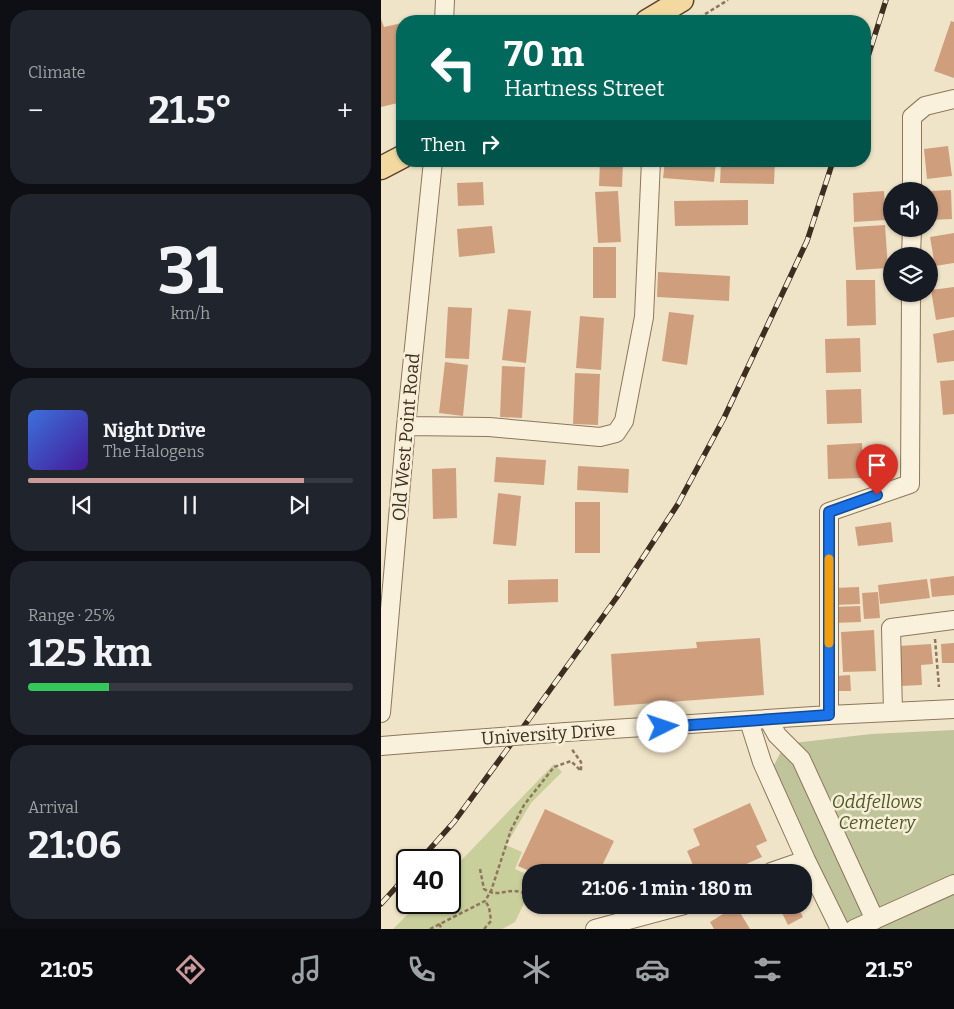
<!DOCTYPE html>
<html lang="en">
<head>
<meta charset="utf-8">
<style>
	:root { --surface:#171b24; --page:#20242c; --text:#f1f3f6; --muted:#9ea1a6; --line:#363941; --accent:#cc999b }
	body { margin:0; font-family:Bitter,serif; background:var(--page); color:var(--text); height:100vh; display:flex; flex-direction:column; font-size:19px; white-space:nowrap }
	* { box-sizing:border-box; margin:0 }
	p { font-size:16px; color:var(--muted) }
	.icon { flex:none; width:28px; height:28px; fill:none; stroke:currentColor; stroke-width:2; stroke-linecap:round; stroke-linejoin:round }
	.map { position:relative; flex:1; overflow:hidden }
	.panel { display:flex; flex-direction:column; gap:10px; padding:10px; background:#0d0f14; width:381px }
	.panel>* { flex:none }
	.guide { position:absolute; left:15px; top:15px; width:475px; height:152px; border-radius:20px; box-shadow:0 1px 4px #0004; background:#00695c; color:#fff; overflow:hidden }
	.controls { position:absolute; left:502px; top:182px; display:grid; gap:10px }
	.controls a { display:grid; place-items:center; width:55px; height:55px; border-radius:50%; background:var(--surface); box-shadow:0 1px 4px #0004; font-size:25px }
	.speed { position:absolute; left:15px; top:849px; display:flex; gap:10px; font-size:25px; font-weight:700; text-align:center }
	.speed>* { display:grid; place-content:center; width:65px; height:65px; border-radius:50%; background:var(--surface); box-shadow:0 1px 4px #0004; line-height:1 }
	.speed .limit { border:2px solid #111; border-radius:8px; background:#fff; color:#111 }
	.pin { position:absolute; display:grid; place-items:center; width:42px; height:42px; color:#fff; margin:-51px -21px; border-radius:50% 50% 50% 0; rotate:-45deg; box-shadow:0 0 5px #0007 }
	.pin .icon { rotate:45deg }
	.me { position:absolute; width:55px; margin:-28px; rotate:86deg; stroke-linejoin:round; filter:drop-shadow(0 0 4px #0008) }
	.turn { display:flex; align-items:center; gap:18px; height:105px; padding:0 25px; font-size:22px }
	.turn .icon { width:65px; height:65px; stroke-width:2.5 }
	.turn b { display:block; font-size:35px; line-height:42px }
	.then { display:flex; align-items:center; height:48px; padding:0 25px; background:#0003; gap:10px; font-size:19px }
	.big { font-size:38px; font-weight:700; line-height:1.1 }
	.panel .tile { flex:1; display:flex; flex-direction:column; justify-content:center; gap:8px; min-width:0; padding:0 18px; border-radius:20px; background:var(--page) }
	.panel .dial { align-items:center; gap:0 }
	.dial b { font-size:65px; line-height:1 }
	.song { display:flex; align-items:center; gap:15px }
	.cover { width:60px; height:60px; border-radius:8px; background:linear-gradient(135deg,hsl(220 70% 55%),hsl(260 70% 35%)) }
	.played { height:5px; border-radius:2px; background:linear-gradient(90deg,var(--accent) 85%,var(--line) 85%) }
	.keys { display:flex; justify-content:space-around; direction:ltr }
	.heat { display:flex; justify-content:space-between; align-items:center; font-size:28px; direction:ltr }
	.charge { height:8px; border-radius:4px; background:linear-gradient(90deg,#34c759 25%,var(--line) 0) }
	.trip { position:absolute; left:141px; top:864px; width:290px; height:50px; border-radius:20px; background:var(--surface); box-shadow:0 1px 4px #0004; font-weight:700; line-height:50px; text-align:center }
	.dock { display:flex; height:80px; justify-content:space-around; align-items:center; background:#090b0e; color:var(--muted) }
	.dock .icon { width:35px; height:35px }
	.dock .active { color:var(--accent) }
	.dock b { font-size:22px; color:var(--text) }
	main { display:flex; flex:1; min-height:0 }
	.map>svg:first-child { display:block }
</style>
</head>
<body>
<main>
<section class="panel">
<div class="tile"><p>Climate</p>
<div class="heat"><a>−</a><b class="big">21.5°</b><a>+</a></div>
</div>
<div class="tile dial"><b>31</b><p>km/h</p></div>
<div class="tile">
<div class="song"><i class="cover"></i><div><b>Night Drive</b><p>The Halogens</p></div></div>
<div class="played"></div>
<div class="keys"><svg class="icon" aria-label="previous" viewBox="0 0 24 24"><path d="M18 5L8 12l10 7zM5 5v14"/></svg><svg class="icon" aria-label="pause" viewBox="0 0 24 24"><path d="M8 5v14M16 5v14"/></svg><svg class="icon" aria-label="next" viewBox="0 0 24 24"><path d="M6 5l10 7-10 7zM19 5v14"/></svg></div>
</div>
<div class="tile"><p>Range · 25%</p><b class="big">125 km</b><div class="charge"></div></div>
<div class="tile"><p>Arrival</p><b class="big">21:06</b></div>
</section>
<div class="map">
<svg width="573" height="929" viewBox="0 0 573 929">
	<rect width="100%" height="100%" fill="#f0e4c8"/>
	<path fill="#c9cf9b" d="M173,764L181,772L150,803L125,845L141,852L134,869L150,876V889L134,922L121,929H12L38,903L69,902V872Z"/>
	<path fill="#bfc49a" d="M573,730V929H466L391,769L404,744L490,734Z"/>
	<path fill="#cf9f7d" d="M0,19L3,27L21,23V102L0,107Z
		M570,21L573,22V78L553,71Z
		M567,146L571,176L546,179L543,149Z
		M219,161H242L241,187L218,186Z
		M284,161H335L333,182L282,178Z
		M340,161H394L393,184L339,183Z
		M102,182L103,205L77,206L76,183Z
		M570,190L571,219L549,220V191Z
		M237,191L240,242L217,243L214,192Z
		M503,191L505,220L473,222L472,193Z
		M367,200V225L294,226L293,201Z
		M504,225L507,268L475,270L472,227Z
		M111,226L114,253L78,257L76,229Z
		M573,233V263L554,266L549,237Z
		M212,247H235V298H212Z
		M277,272L349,276L348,301L276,297Z
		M465,280H494L495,325L466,326Z
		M573,287V317L555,320L550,290Z
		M67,307L91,308L88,359L64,358Z
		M127,309L150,311L145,363L121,360Z
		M288,312L313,315L306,365L281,361Z
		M199,316L223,318L220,370L195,368Z
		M573,330V361L556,363L552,334Z
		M479,338L480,372L445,373L444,339Z
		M64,362L87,365L82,416L58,413Z
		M121,366L144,367L141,418L119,417Z
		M194,373L219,374L217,425L192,424Z
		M573,380V414L562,415L559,381Z
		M480,389L481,423L446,424L445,390Z
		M481,443L482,478L447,479L446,445Z
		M115,457L165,460L163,485L113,482Z
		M197,466L248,469L247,493L196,490Z
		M75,468L76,518L52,519L51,469Z
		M117,493L140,496L135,546L112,544Z
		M194,502H219V553H194Z
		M510,522L512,542L477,546L474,527Z
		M573,576V595L551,597L549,579Z
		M177,579V602L127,604V580Z
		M546,579L549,598L499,604L497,585Z
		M478,587L479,604L454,605L453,588Z
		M497,592L499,618L483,619L481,593Z
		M479,606L480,622L451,623V607Z
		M493,630L495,671L462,672L460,632Z
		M379,638L383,695L233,706L230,654L316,648L315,642Z
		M573,643V663H561L560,644Z
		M550,644L552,664L540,665L541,685L519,686L517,646Z
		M469,675L470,691H455V676Z
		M369,803L386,841L375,846L381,857L347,872H315L306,851L319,845L312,829Z
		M164,809L233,841L218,872H151L137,866Z
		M397,905H421L422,907L418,909L422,917L407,925Z
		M355,906L369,929H333L329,922Z"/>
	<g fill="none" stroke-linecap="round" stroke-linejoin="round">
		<defs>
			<path id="minor" d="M63,21L64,0
				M531,191V117L544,106L573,99
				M530,256L531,229
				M25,426L108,427L219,437L235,433L243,421L263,317L270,161
				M512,712L510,628L573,620
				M0,713L25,426L52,161
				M448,715V512L529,484L530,294
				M387,719L396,735L420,759L494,920
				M368,721L381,762L425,860L459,929
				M185,732L448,715L573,709
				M0,746L25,744
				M390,872L425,860
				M214,929L303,905
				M473,929L573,884"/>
			<path id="major" d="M266,21L301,0
				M0,168L21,157"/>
		</defs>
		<use href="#minor" stroke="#8d765c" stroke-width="20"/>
		<use href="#major" stroke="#5b4430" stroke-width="25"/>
		<path stroke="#8d765c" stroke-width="2.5" stroke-dasharray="4 2.5" stroke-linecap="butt" d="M313,21L347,0
			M554,639L558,687
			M99,869L103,889C121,900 126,884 147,895
			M58,924L61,929
			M49,929L104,901L110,891L130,830L143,805L173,767L190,761L200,771V762L190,748
			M103,929L110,921L108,907L104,901"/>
		<use href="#minor" stroke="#faf1dc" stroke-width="18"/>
		<use href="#major" stroke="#f3d9a0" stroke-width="22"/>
		<defs>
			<path id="rail" d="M484,66L505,0
				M39,860L73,822L125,751L236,597L297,504L343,418L426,241L452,161
				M0,904L26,875"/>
		</defs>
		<use href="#rail" stroke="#3d2e20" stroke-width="5.5"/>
		<use href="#rail" stroke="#f7eed8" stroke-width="4" stroke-dasharray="11" stroke-linecap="butt"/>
		<defs>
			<path id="minor-bridge" d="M25,744L185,732"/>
		</defs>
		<use href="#minor-bridge" stroke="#8d765c" stroke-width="20" stroke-linecap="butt"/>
		<use href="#minor-bridge" stroke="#faf1dc" stroke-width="18"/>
	</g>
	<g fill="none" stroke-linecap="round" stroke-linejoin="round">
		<defs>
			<path id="route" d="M282,727L448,715V512L496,495"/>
		</defs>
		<use href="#route" stroke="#114b97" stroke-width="12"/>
		<use href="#route" stroke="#1a73e8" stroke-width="9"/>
		<path stroke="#f59e0b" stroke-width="9" d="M448,643V559"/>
	</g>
	<g text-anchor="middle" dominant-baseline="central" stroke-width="5" stroke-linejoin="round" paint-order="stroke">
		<g font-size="18" fill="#3d2e20" stroke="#f7eed8">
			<text transform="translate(25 437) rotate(-85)">Old West Point Road</text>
			<text transform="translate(167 734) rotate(-4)">University Drive</text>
		</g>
		<g font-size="18" font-style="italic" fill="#4d5a26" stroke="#f7eed8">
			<text x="496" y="802">Oddfellows<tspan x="496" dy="21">Cemetery</tspan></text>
		</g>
	</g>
</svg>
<div class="controls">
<a><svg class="icon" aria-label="sound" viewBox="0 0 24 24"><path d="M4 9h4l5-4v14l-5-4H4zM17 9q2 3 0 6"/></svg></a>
<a><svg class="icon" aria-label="layers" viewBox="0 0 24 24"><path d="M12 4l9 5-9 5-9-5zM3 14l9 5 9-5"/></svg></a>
</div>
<div class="speed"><div class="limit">40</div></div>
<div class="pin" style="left:496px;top:495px;background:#d93025"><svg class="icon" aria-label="arrive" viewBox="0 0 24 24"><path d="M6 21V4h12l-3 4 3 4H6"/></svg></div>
<svg class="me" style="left:282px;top:727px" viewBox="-20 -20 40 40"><circle r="19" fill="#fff"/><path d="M0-13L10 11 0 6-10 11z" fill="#1a73e8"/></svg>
<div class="trip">21:06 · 1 min · 180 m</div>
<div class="guide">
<div class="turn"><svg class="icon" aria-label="left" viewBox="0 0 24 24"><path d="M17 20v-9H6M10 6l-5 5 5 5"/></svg><div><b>70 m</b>Hartness Street</div></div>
<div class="then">Then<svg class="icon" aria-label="right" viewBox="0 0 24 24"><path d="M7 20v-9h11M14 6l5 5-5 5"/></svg></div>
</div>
</div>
</main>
<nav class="dock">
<b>21:05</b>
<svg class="icon active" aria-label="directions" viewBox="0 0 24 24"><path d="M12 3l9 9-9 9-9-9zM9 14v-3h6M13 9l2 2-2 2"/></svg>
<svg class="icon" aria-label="music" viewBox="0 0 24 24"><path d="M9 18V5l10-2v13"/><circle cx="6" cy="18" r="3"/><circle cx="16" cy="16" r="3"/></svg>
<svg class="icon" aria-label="phone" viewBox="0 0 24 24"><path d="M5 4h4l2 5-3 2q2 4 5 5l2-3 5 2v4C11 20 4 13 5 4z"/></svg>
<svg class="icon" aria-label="climate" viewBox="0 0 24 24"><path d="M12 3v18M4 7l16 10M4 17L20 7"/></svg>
<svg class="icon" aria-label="car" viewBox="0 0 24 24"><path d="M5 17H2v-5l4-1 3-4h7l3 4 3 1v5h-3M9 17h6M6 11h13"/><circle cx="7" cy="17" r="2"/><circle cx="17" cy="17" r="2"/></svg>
<svg class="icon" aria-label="filters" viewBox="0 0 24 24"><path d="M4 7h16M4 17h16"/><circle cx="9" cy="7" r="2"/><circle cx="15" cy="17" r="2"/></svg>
<b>21.5°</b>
</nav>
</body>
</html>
